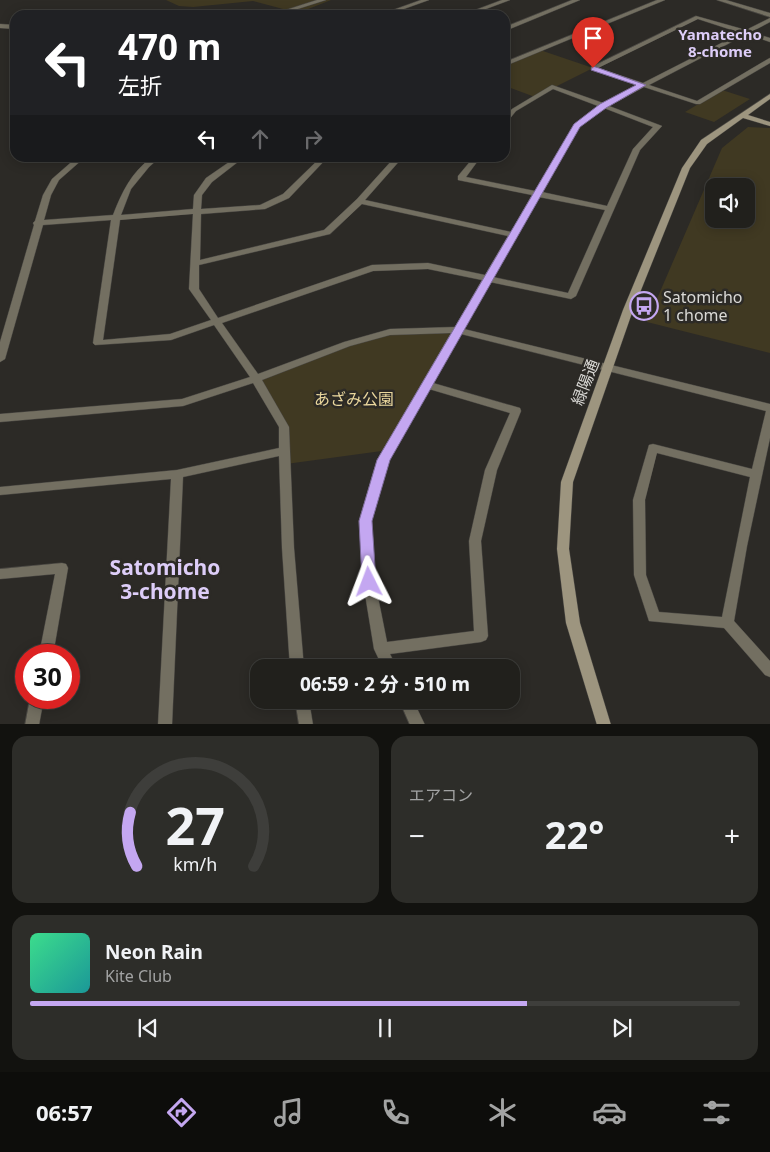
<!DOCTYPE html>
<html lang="ja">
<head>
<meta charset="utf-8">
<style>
	:root { --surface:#21201c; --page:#2d2d29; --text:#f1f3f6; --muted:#a2a3a3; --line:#3e3e3b; --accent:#c4a7f1 }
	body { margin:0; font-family:"Noto Sans","Noto Sans JP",sans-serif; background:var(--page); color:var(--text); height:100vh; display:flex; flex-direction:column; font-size:19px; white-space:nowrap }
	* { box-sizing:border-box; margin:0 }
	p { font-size:16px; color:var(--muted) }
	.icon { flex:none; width:28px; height:28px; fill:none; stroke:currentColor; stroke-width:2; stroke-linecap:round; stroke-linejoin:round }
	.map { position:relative; height:724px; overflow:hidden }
	.panel { display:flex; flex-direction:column; gap:12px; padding:12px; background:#12120f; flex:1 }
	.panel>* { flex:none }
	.guide { position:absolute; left:10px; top:10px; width:500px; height:152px; border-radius:15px; box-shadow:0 2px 12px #0003,0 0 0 1px var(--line); background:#202124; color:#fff; overflow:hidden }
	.tools { position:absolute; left:705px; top:178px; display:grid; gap:10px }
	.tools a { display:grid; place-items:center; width:50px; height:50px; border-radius:10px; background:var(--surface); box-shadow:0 2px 12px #0003,0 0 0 1px var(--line); font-size:25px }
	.speed { position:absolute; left:15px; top:644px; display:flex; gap:10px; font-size:25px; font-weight:700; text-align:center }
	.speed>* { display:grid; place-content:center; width:65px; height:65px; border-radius:50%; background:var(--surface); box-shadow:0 2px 12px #0003,0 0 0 1px var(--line); line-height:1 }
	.speed .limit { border:8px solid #d22; background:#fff; color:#111 }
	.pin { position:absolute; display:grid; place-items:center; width:42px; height:42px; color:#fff; margin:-51px -21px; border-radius:50% 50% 50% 0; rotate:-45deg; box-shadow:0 0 5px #0007 }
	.pin .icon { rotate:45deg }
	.me { position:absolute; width:55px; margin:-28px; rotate:357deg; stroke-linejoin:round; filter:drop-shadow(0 0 4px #0008) }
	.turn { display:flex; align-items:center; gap:18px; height:105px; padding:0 25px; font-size:22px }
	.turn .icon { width:65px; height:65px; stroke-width:2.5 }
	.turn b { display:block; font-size:35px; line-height:42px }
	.lanes { display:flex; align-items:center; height:48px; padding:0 25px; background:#0003; justify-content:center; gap:25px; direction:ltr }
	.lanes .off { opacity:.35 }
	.big { font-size:38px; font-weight:700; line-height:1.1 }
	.panel .card { flex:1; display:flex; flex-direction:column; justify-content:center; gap:8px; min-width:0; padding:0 18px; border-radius:15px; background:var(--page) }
	.panel .dial { align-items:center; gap:0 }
	.dial svg { height:130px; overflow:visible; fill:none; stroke:var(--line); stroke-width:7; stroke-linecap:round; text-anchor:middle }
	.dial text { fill:var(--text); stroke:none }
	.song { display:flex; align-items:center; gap:15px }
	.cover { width:60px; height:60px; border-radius:8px; background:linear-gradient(135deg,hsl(150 70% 55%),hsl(180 70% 35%)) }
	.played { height:5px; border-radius:2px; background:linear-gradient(90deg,var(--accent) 70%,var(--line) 70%) }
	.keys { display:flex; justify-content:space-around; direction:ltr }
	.heat { display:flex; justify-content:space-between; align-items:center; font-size:28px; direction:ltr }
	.panel .tiles { flex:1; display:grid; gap:12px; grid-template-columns:1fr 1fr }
	.card:last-child { grid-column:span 2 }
	.trip { position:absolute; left:250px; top:659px; width:270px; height:50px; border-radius:15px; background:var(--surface); box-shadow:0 2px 12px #0003,0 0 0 1px var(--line); font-weight:700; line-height:50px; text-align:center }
	.dock { display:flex; height:80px; justify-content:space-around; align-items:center; background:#0d0d0b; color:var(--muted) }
	.dock .icon { width:35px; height:35px }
	.dock .selected { color:var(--accent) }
	.dock b { font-size:22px; color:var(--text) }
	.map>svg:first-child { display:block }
</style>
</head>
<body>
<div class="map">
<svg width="770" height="725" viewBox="0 0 770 725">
	<rect width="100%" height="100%" fill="#2c2a26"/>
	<path fill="#403922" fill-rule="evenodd" d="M166,0H331L298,13L253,1L193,7L179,6Z
		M540,50L593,68L535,97L505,86V65Z
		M722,90L750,99L714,122L685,112Z
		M748,127L770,128V353L647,322L722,148ZM746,186V219H714V186Z
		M457,330L389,450L286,464L284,427L256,379L390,332Z"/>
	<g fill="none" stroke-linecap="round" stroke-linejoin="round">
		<defs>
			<path id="street" d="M317,0H326L279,15H270Z
				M421,0H429L387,15H379Z
				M502,0H510L470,15H462Z
				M572,0H580L505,31V27Z
				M657,0H665L505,66V62Z
				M717,0H726L770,13V17Z
				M345,13H363L366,15H342Z
				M696,16L746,30L770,18V22L751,32L770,38V42L747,34L649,85L697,101L768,59L770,58V63L700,104H696L644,87L609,106L662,126L640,150L576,296L571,299L490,282L464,329L770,404V438L747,546L734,621L770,661V677L765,675L724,628L649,621L634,575L633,500L649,445L653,444L752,469L766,411L461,334L433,383L520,408L521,411L497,470L481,541L488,636L486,640L481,642L390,654L397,668H383L374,649L363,582L359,521L377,460L451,333L390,335L350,346L262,380L289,427L294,548L304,668H290L282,548L279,456L183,477L172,725H158L171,479L0,495V487L177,470L279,448V427L253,383L183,406L0,422V414L182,399L250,377L214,325L171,340L95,345L93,343L111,220L43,225L5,359L0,362V342L34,225L33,223L35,221L43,195L52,179L76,158H84L59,180L51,195L44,220L113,215C122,192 131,173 151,158H159L149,167L131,189L121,215L193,209L194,195L206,178L235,158H243L212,182L202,195L201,209L260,205L283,194L320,158H327L289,198L265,209L201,214L200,260L324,230L357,199L394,158H402L365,200L511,232L532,195L458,180V176L473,158H480L466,177L535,191L574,125L598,106L553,89L516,111L507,122L505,123V117L512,109L552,85L603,103L638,85L591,69V67ZM698,19L741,33L643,83L598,68ZM604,108L653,127L633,149L607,206L542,192L579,127ZM539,197L605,210L568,293L493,277ZM362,204L508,236L485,275L428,263L372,265L218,318L199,289V265L330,234ZM193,214L189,289L211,320L170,334L103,340L120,220ZM428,269L482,280L455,327L390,329L344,342L258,374L222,323L373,271ZM429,389L510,413L485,470L469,541L474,631L387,642L375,582L371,521L389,460ZM657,453L750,477L722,617L659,612L646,575L645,500Z
				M0,24L15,25V29L0,28Z
				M62,563L66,564L68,568L53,655H39L55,574L0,579V569Z
				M30,698H44L39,725H25Z
				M295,700H309L313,725H299Z
				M399,700H413L425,725H410Z"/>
			<path id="secondary" d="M770,94V99L748,115L770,122V126L743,118L707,144L690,168L633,310L573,482L569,549L580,623L611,725H597L566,623L557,549L561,482L623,310L682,168L701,140Z"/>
		</defs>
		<use href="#street" stroke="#484642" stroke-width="1"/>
		<use href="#secondary" stroke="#484642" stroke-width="1"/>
		<use href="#street" fill="#736f61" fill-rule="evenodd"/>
		<use href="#secondary" fill="#9d957f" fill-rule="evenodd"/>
	</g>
	<path fill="#c4a7f1" stroke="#7f6d9d" d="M593,66L646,85L606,108L580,127L390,460L372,521L376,582L374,586H364L362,582L359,521L377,460L574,124L600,104L636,85L591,70Z"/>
	<defs>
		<symbol id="bus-ring" viewBox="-11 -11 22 22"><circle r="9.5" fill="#2c2a26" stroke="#c4a7f1" stroke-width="1.5"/><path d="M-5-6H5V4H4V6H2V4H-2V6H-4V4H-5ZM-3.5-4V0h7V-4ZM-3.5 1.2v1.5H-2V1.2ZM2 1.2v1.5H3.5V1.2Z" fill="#c4a7f1"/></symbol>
	</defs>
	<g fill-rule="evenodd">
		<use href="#bus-ring" x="628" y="290" width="32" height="32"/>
	</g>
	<g text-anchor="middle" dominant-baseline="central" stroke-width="5" stroke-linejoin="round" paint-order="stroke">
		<g font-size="15" font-weight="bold" fill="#ddcdf8" stroke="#2c2a26">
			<text x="720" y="34">Yamatecho<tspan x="720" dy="17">8-chome</tspan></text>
		</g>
		<g font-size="16" fill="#dad9d6" stroke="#2c2a26" text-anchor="start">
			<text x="663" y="297">Satomicho<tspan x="663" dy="18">1 chome</tspan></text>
		</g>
		<g font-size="16" fill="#dad9d6" stroke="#2c2a26">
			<text transform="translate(585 382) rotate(-69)">緑陽通</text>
		</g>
		<g font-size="16" fill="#ead79d" stroke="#2c2a26">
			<text x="354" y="399">あざみ公園</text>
		</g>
		<g font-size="21" font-weight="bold" fill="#ddcdf8" stroke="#2c2a26">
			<text x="165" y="567">Satomicho<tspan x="165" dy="24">3-chome</tspan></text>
		</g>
	</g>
</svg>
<div class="tools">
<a><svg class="icon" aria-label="sound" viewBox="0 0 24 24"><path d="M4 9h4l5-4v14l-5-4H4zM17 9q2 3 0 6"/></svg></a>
</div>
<div class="speed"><div class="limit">30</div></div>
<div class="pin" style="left:593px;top:68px;background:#d93025"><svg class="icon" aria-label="arrive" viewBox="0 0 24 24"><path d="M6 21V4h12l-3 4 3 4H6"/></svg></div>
<svg class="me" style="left:369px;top:582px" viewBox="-20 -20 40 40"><path d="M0-17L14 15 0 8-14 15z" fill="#c4a7f1" stroke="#fff" stroke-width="4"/></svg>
<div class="trip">06:59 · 2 分 · 510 m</div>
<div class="guide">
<div class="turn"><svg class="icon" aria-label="left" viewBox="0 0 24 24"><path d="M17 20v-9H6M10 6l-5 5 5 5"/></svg><div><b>470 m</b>左折</div></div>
<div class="lanes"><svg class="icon" aria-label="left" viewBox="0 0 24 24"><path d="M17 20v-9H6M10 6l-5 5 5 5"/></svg><svg class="icon off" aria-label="ahead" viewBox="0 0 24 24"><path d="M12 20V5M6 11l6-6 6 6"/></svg><svg class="icon off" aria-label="right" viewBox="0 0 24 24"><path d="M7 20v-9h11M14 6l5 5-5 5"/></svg></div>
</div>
</div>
<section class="panel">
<div class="tiles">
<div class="card dial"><svg viewBox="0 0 100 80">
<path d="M14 69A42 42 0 1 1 86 69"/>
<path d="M14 69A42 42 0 0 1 10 36" stroke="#c4a7f1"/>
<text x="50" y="56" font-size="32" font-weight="700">27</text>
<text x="50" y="72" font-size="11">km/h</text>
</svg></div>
<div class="card"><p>エアコン</p>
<div class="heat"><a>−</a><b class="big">22°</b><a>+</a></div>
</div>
<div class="card">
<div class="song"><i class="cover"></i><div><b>Neon Rain</b><p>Kite Club</p></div></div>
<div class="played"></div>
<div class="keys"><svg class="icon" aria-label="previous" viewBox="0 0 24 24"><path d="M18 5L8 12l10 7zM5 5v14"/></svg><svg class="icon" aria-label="pause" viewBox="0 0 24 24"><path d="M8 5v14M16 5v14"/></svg><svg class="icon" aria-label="next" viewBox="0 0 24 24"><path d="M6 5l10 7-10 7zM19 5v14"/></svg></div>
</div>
</div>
</section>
<nav class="dock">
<b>06:57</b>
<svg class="icon selected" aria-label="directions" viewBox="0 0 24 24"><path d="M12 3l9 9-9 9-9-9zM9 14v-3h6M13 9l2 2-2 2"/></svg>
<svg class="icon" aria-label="music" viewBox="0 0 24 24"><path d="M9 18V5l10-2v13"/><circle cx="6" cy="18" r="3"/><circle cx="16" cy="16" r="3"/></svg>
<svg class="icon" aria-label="phone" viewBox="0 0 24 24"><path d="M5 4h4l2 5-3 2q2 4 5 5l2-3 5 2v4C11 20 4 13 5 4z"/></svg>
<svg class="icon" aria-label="climate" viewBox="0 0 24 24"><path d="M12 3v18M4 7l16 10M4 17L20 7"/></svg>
<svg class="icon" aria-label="car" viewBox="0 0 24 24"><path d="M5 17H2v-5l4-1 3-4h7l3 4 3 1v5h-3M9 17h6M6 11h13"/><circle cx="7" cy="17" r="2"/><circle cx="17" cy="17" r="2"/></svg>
<svg class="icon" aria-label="filters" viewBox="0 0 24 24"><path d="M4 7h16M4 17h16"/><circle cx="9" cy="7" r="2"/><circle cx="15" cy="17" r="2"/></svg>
</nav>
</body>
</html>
